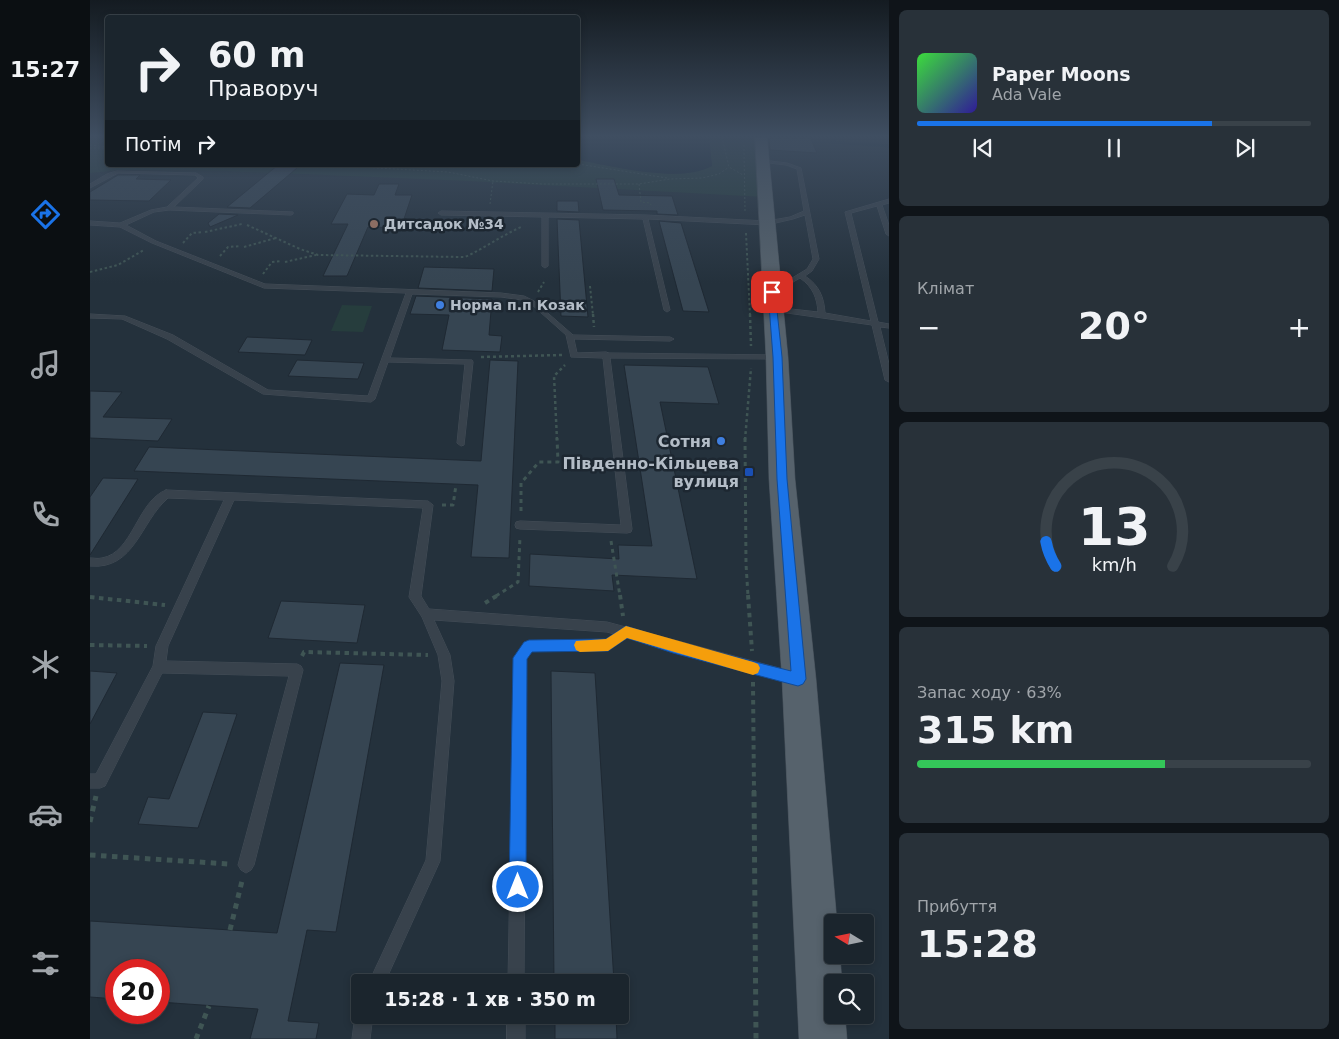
<!DOCTYPE html>
<html lang="uk">
<head>
<meta charset="utf-8">
<style>
	:root { --surface:#1b252d; --page:#283139; --text:#f1f3f6; --muted:#a0a5aa; --line:#394249; --accent:#1a73e8 }
	body { margin:0; font-family:"DejaVu Sans",sans-serif; background:var(--page); color:var(--text); height:100vh; display:flex; flex-direction:column; font-size:19px; white-space:nowrap }
	* { box-sizing:border-box; margin:0 }
	p { font-size:16px; color:var(--muted) }
	.icon { flex:none; width:28px; height:28px; fill:none; stroke:currentColor; stroke-width:2; stroke-linecap:round; stroke-linejoin:round }
	.map { position:relative; flex:1; overflow:hidden }
	.sheet { display:flex; flex-direction:column; gap:10px; padding:10px; background:#0f1419; width:450px }
	.sheet>* { flex:none }
	.top-card { position:absolute; left:15px; top:15px; width:475px; height:152px; border-radius:5px; box-shadow:0 2px 8px #0003,0 0 0 1px var(--line); background:#1b252d; color:var(--text); overflow:hidden }
	.needle { width:32px; rotate:280deg }
	.controls { position:absolute; left:734px; top:914px; display:grid; gap:10px }
	.controls a { display:grid; place-items:center; width:50px; height:50px; border-radius:5px; background:var(--surface); box-shadow:0 2px 8px #0003,0 0 0 1px var(--line); font-size:25px }
	.speed { position:absolute; left:15px; top:959px; display:flex; gap:10px; font-size:25px; font-weight:700; text-align:center }
	.speed>* { display:grid; place-content:center; width:65px; height:65px; border-radius:50%; background:var(--surface); box-shadow:0 2px 8px #0003,0 0 0 1px var(--line); line-height:1 }
	.speed .limit { border:8px solid #d22; background:#fff; color:#111 }
	.pin { position:absolute; display:grid; place-items:center; width:42px; height:42px; color:#fff; margin:-21px; border-radius:10px; box-shadow:0 2px 8px #0006 }
	.me { position:absolute; width:55px; margin:-28px; rotate:0deg; stroke-linejoin:round; filter:drop-shadow(0 0 4px #0008) }
	.turn { display:flex; align-items:center; gap:18px; height:105px; padding:0 20px; font-size:22px }
	.turn .icon { width:65px; height:65px; stroke-width:2.5 }
	.turn b { display:block; font-size:35px; line-height:42px }
	.then { display:flex; align-items:center; height:48px; padding:0 20px; background:#0003; gap:10px; font-size:19px }
	.big { font-size:38px; font-weight:600; line-height:1.1 }
	.sheet .widget { flex:1; display:flex; flex-direction:column; justify-content:center; gap:8px; min-width:0; padding:0 18px; border-radius:8px; background:var(--page) }
	.sheet .dial { align-items:center; gap:0 }
	.dial svg { height:130px; overflow:visible; fill:none; stroke:var(--line); stroke-width:7; stroke-linecap:round; text-anchor:middle }
	.dial text { fill:var(--text); stroke:none }
	.song { display:flex; align-items:center; gap:15px }
	.cover { width:60px; height:60px; border-radius:8px; background:linear-gradient(135deg,hsl(120 70% 55%),hsl(250 70% 35%)) }
	.played { height:5px; border-radius:2px; background:linear-gradient(90deg,var(--accent) 75%,var(--line) 75%) }
	.keys { display:flex; justify-content:space-around; direction:ltr }
	.heat { display:flex; justify-content:space-between; align-items:center; font-size:28px; direction:ltr }
	.charge { height:8px; border-radius:4px; background:linear-gradient(90deg,#34c759 63%,var(--line) 0) }
	.trip { position:absolute; left:261px; top:974px; width:278px; height:50px; border-radius:5px; background:var(--surface); box-shadow:0 2px 8px #0003,0 0 0 1px var(--line); font-weight:600; line-height:50px; text-align:center }
	main { display:flex; flex:1; min-height:0 }
	.tabs { display:flex; flex-direction:column; width:90px; justify-content:space-around; align-items:center; background:#0b0f12; color:var(--muted) }
	.tabs .icon { width:35px; height:35px }
	.tabs .active { color:var(--accent) }
	.tabs b { font-size:22px; color:var(--text) }
	.map>svg:first-child { display:block }
</style>
</head>
<body>
<main>
<nav class="tabs">
<b>15:27</b>
<svg class="icon active" aria-label="directions" viewBox="0 0 24 24"><path d="M12 3l9 9-9 9-9-9zM9 14v-3h6M13 9l2 2-2 2"/></svg>
<svg class="icon" aria-label="music" viewBox="0 0 24 24"><path d="M9 18V5l10-2v13"/><circle cx="6" cy="18" r="3"/><circle cx="16" cy="16" r="3"/></svg>
<svg class="icon" aria-label="phone" viewBox="0 0 24 24"><path d="M5 4h4l2 5-3 2q2 4 5 5l2-3 5 2v4C11 20 4 13 5 4z"/></svg>
<svg class="icon" aria-label="climate" viewBox="0 0 24 24"><path d="M12 3v18M4 7l16 10M4 17L20 7"/></svg>
<svg class="icon" aria-label="car" viewBox="0 0 24 24"><path d="M5 17H2v-5l4-1 3-4h7l3 4 3 1v5h-3M9 17h6M6 11h13"/><circle cx="7" cy="17" r="2"/><circle cx="17" cy="17" r="2"/></svg>
<svg class="icon" aria-label="filters" viewBox="0 0 24 24"><path d="M4 7h16M4 17h16"/><circle cx="9" cy="7" r="2"/><circle cx="15" cy="17" r="2"/></svg>
</nav>
<div class="map">
<svg width="799" height="1039" viewBox="0 0 799 1039">
	<rect width="100%" height="100%" fill="#24313c"/>
	<path fill="#263d3d" d="M0,137H17L18,165H488V160L547,171L583,174L622,166L619,137H671L675,197L378,181L137,171L30,170L0,173Z
		M252,305L282,306L273,332L241,331Z"/>
	<path fill="#182939" d="M488,137H619L622,166C590,184 524,166 488,160Z"/>
	<g fill="none" stroke-linecap="round" stroke-linejoin="round">
		<path stroke="#182939" stroke-width="3" d="M742,142L799,146"/>
	</g>
	<path fill="#364552" stroke="#1f2933" d="M679,137H720L727,153L680,150Z
		M188,165H205L207,168L160,208L137,207Z
		M28,175H50L46,179L81,180L59,201L0,200V192Z
		M506,179H524L529,195L582,196L588,215L567,214V211L513,210Z
		M289,184H309L305,195H322L311,228L278,227L257,276H233L258,224H241L257,194L284,195Z
		M467,201H488L489,212L467,211Z
		M129,214L148,215L120,227L118,223Z
		M467,219L489,220L498,317L471,316Z
		M569,221L591,223L619,312L593,311Z
		M334,267L404,269L402,291L328,288Z
		M326,296L402,299L399,335L412,336L410,352L352,350L359,315L320,314Z
		M157,337L222,340L215,355L148,352Z
		M207,360L274,363L268,379L198,376Z
		M400,360L428,361L419,558L381,557L388,485L44,471L59,447L391,461Z
		M534,365L618,367L629,404L570,402L607,579L522,575L524,591L439,586L440,554L529,559L528,545L562,546Z
		M0,391L32,392L13,417L82,419L68,441L0,438Z
		M13,478L48,479L0,555V497Z
		M191,601L275,605L267,643L178,638Z
		M250,663L294,665L246,932L217,930L198,1021L229,1023L226,1039H160L168,1009L69,1002V970H26V999L0,997V921L187,933Z
		M0,671L27,673L0,724Z
		M461,671L505,673L524,982H464Z
		M113,712L147,714L108,828L48,824L58,797L79,799Z
		M465,1015H526L527,1039H465Z"/>
	<g fill="none" stroke-linecap="round" stroke-linejoin="round">
		<defs>
			<path id="lane" d="M672,160L697,163L711,168L729,259L722,271L715,276C729,285 734,297 735,313L781,321L755,212L799,199V203L792,205L799,225V236L796,234L787,206L761,213L788,322L799,324V328L790,327L799,364V382L795,380L782,325L683,311L680,309L683,307L728,312C727,298 723,287 710,278L684,293L679,292L717,269L723,259L715,215L703,219L677,225L558,219L580,310L577,312L574,310L553,219L458,217V266L455,268L452,266V217L351,215L348,213L351,211L555,215L677,221L700,217L714,211L707,169L696,165L670,162Z
				M27,171L106,173L113,177V179L84,207L203,212V214L201,215L79,210L64,212L36,225L66,241L175,284L411,293L434,296L444,301L483,335L580,337L584,339L580,341L484,339L487,353L516,352L519,353L687,355L691,357L687,359L520,358L542,529L541,532L537,533L430,529L426,528L425,525L426,522L430,521L531,525L513,358L481,357L476,335L440,303L432,300L411,297L322,294L300,358L382,360L383,362L374,445L371,446L367,443L375,364L298,362L285,399L281,402L173,394L77,339L32,319L0,318V314L35,316L83,335L178,390L278,396L316,293L174,288L62,243L30,227L0,225V221L30,223L61,210L77,207L108,178L105,175L28,173L0,188V184L17,174Z
				M76,490L338,501L343,505L331,596L339,609L517,622L704,672L708,674L710,678L708,682L704,684L537,638L518,650L442,651L436,659L434,982H418L424,657L435,642L439,641L516,640L524,634L517,632L344,620L360,655L364,681L350,861L295,982H279L336,860L352,681L348,655L332,617L319,597L333,508L144,500L78,646L76,661L207,664L211,666L213,670L164,865L161,870L156,873L151,870L148,865L199,676L72,673L15,786L10,788H0V774H6L63,666L66,646L134,500L78,498C50,522 45,570 0,566V558C4,558 8,559 12,558C43,553 47,501 76,490Z
				M270,1008V1015H283L280,1039H262L265,1015L268,1009Z
				M417,1015H435V1039H417Z"/>
			<path id="primary" d="M665,137H677L698,357L705,479L726,679L747,922H742V955H750L752,982H742V1015H755L757,1039H709L692,679L679,479L676,357Z"/>
		</defs>
		<use href="#lane" stroke="#444e58" stroke-width="1"/>
		<use href="#primary" stroke="#444e58" stroke-width="1"/>
		<path stroke="#3f5554" stroke-width="1" stroke-dasharray="2 2" stroke-linecap="butt" d="M632,137L639,167L653,175
			M8,144L18,137
			M0,145L18,147
			M654,145L655,211
			M0,148H18
			M488,164L577,178
			M235,165L358,172L403,181L452,184H549L580,179L612,178L629,174L639,167
			M549,184L551,202L560,203L561,205
			M400,204L403,181"/>
		<path stroke="#3f5554" stroke-width="2" stroke-dasharray="2.5 2.5" stroke-linecap="butt" d="M157,225L210,249L228,255L375,257C395,248 411,236 431,227
			M115,232L152,224
			M656,233L660,315
			M93,243L102,233L113,232
			M154,247L186,238
			M130,256L138,247L151,246
			M195,262L226,255
			M0,272L28,265L54,250
			M173,274L182,262L191,261
			M500,286L503,315
			M448,292L454,282"/>
		<path stroke="#3f5554" stroke-width="2.5" stroke-dasharray="3 3" stroke-linecap="butt" d="M503,314L504,327
			M660,314L661,346
			M391,357L472,355
			M467,440L464,376L475,365
			M655,440L661,368"/>
		<path stroke="#3f5554" stroke-width="3" stroke-dasharray="4 4" stroke-linecap="butt" d="M655,438L656,564L658,596
			M352,505H363L366,485
			M431,511V483L449,462H468L467,438
			M521,541L530,596
			M406,596L428,582L430,537"/>
		<path stroke="#3f5554" stroke-width="4" stroke-dasharray="4.5 4.5" stroke-linecap="butt" d="M530,595L533,616
			M658,595L662,651
			M0,597L75,605
			M395,603L408,595
			M0,645L57,646
			M212,656L214,652L338,655
			M663,682L664,792"/>
		<path stroke="#3f5554" stroke-width="5" stroke-dasharray="5.5 5.5" stroke-linecap="butt" d="M664,791L666,1039
			M0,822L6,796
			M0,855L139,864
			M140,930L152,881
			M106,1039L119,1006"/>
		<use href="#lane" fill="#38424c" fill-rule="evenodd"/>
		<use href="#primary" fill="#56626c" fill-rule="evenodd"/>
	</g>
	<linearGradient id="sky" x2="0" y2="1"><stop stop-color="#141b21"/><stop offset="0.48" stop-color="#3f4e61"/><stop offset="1" stop-color="#3f4e61" stop-opacity="0"/></linearGradient>
	<rect width="799" height="283" fill="url(#sky)"/>
	<path fill="#1a73e8" stroke="#114b97" d="M682,290L685,292L692,357L697,479L716,679L713,684L708,686L583,653L537,638L518,651L442,652L437,659L436,887L434,893L428,896L421,893L419,887L423,658L434,642L439,640L516,639L536,626L583,641L701,671L687,479L683,357L678,292Z"/>
	<path fill="#f59e0b" d="M536,626L663,662L668,664L670,668L668,673L663,675L537,638L518,651L490,652L486,650L484,645L486,641L516,639Z"/>
	<circle fill="#8d6e63" stroke="#1d2731" stroke-width="2" cx="284" cy="224" r="5"/>
	<g fill="#3f7fe0" stroke="#1d2731" stroke-width="2">
		<circle cx="350" cy="305" r="5"/>
		<circle cx="631" cy="441" r="5"/>
	</g>
	<rect fill="#1a4fb4" stroke="#1d2731" stroke-width="2" x="654" y="467" width="10" height="10" rx="2.5"/>
	<g text-anchor="middle" dominant-baseline="central" stroke-width="5" stroke-linejoin="round" paint-order="stroke">
		<g font-size="14" font-weight="bold" fill="#b4bdc7" stroke="#1d2731" text-anchor="start">
			<text x="294" y="224">Дитсадок №34</text>
			<text x="360" y="305">Норма п.п Козак</text>
		</g>
		<g font-size="16" font-weight="bold" fill="#b4bdc7" stroke="#1d2731" text-anchor="end">
			<text x="621" y="441">Сотня</text>
			<text x="649" y="463">Південно-Кільцева<tspan x="649" dy="18">вулиця</tspan></text>
		</g>
	</g>
</svg>
<div class="controls">
<a><svg class="needle" viewBox="-14 -14 28 28"><path d="M0-13l5 13h-10z" fill="#e53935"/><path d="M0 13l5-13h-10z" fill="#a0a5aa"/></svg></a>
<a><svg class="icon" aria-label="search" viewBox="0 0 24 24"><circle cx="10" cy="10" r="6"/><path d="M15 15l6 6"/></svg></a>
</div>
<div class="speed"><div class="limit">20</div></div>
<div class="pin" style="left:682px;top:292px;background:#d93025"><svg class="icon" aria-label="arrive" viewBox="0 0 24 24"><path d="M6 21V4h12l-3 4 3 4H6"/></svg></div>
<svg class="me" style="left:428px;top:887px" viewBox="-20 -20 40 40"><circle r="17" fill="#1a73e8" stroke="#fff" stroke-width="3"/><path d="M0-11L8 9 0 5-8 9z" fill="#fff"/></svg>
<div class="trip">15:28 · 1 хв · 350 m</div>
<div class="top-card">
<div class="turn"><svg class="icon" aria-label="right" viewBox="0 0 24 24"><path d="M7 20v-9h11M14 6l5 5-5 5"/></svg><div><b>60 m</b>Праворуч</div></div>
<div class="then">Потім<svg class="icon" aria-label="right" viewBox="0 0 24 24"><path d="M7 20v-9h11M14 6l5 5-5 5"/></svg></div>
</div>
</div>
<section class="sheet">
<div class="widget">
<div class="song"><i class="cover"></i><div><b>Paper Moons</b><p>Ada Vale</p></div></div>
<div class="played"></div>
<div class="keys"><svg class="icon" aria-label="previous" viewBox="0 0 24 24"><path d="M18 5L8 12l10 7zM5 5v14"/></svg><svg class="icon" aria-label="pause" viewBox="0 0 24 24"><path d="M8 5v14M16 5v14"/></svg><svg class="icon" aria-label="next" viewBox="0 0 24 24"><path d="M6 5l10 7-10 7zM19 5v14"/></svg></div>
</div>
<div class="widget"><p>Клімат</p>
<div class="heat"><a>−</a><b class="big">20°</b><a>+</a></div>
</div>
<div class="widget dial"><svg viewBox="0 0 100 80">
<path d="M14 69A42 42 0 1 1 86 69"/>
<path d="M14 69A42 42 0 0 1 8 54" stroke="#1a73e8"/>
<text x="50" y="56" font-size="32" font-weight="700">13</text>
<text x="50" y="72" font-size="11">km/h</text>
</svg></div>
<div class="widget"><p>Запас ходу · 63%</p><b class="big">315 km</b><div class="charge"></div></div>
<div class="widget"><p>Прибуття</p><b class="big">15:28</b></div>
</section>
</main>
</body>
</html>
